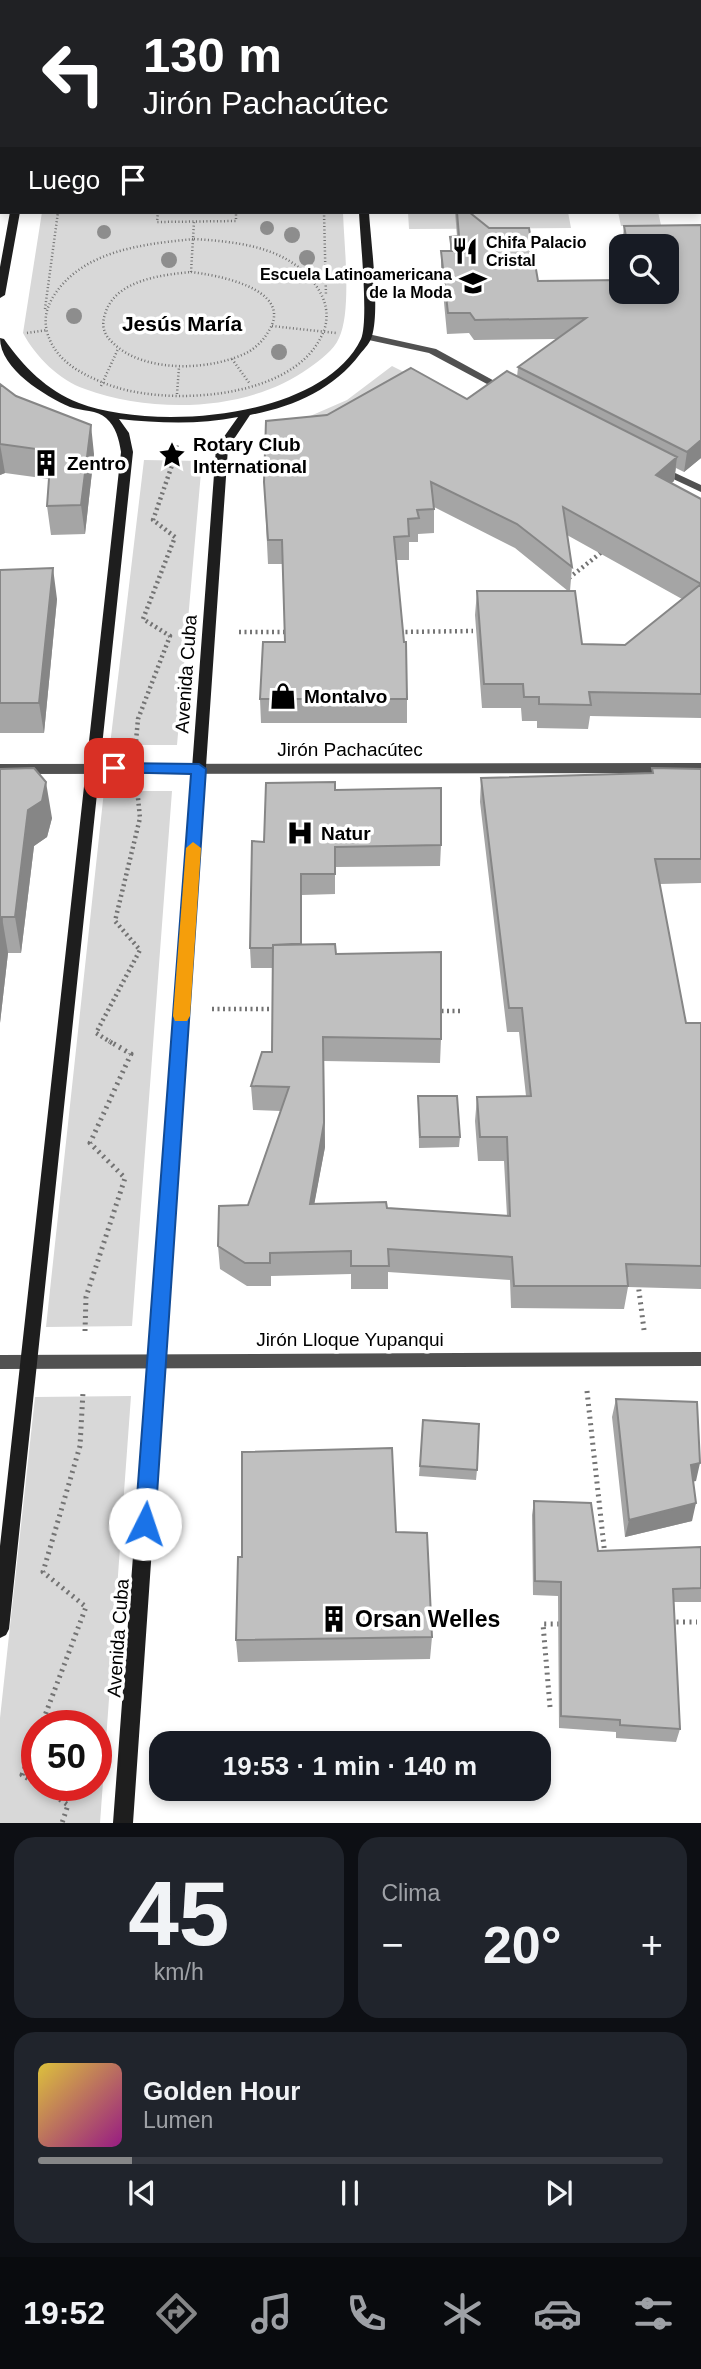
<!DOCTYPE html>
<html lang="es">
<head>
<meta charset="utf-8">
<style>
	:root { --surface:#171b24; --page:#20242c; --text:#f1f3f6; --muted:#9ea1a6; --line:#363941; --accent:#858687 }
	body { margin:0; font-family:Helvetica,sans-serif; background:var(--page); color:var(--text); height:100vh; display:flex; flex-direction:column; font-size:26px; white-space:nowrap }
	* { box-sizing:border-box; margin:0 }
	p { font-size:23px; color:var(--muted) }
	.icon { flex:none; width:38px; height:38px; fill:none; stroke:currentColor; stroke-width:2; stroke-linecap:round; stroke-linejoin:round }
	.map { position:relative; height:1823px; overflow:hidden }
	.side { display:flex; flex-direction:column; gap:14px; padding:14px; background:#0d0f14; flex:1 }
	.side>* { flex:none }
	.guide { position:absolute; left:0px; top:0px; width:702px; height:214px; box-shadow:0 4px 10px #0003; background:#202124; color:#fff; overflow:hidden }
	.buttons { position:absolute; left:609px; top:234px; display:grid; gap:14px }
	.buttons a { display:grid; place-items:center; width:70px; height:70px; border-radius:14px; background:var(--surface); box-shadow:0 4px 10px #0003; font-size:35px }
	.speed { position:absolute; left:21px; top:1710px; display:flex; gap:14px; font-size:35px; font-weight:700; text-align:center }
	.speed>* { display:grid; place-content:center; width:91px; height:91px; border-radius:50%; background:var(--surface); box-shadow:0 4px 10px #0003; line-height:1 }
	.speed .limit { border:10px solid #d22; background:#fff; color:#111 }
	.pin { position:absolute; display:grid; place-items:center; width:60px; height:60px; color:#fff; margin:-30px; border-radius:14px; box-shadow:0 4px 10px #0006 }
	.me { position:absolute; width:77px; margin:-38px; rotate:4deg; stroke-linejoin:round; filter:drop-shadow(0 0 5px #0008) }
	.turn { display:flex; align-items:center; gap:24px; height:147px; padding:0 28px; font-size:32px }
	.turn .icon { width:91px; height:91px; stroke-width:2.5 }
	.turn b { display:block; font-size:49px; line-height:60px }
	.then { display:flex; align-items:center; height:66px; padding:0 28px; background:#0003; gap:14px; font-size:26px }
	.big { font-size:52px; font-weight:700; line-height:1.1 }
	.side .card { flex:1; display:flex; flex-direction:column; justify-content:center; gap:10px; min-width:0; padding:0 24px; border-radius:21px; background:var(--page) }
	.side .dial { align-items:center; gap:0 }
	.dial b { font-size:91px; line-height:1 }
	.song { display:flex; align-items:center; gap:21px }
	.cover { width:84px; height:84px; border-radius:10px; background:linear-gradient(135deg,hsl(50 70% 55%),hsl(310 70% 35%)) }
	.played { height:7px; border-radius:4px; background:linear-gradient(90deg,var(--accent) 15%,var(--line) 15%) }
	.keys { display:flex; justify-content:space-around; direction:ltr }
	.heat { display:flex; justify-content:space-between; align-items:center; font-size:38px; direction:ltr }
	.side .tiles { flex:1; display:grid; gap:14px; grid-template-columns:1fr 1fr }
	.card:last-child { grid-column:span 2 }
	.trip { position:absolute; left:149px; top:1731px; width:402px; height:70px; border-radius:21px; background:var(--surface); box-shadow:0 4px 10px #0003; font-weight:700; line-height:70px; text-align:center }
	.dock { display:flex; height:112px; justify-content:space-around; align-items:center; background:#090b0e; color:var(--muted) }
	.dock .icon { width:49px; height:49px }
	.dock .on { color:var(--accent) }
	.dock b { font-size:32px; color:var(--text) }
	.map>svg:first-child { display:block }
</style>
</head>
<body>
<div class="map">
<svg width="701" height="1823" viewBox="0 0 701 1823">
	<rect width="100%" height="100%" fill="#fff"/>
	<path fill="#d8d8d8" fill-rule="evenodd" d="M42,212H343C344,244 352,311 339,338C334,350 320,360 309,368C248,412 154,414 85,389C60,381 35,356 23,333Z
		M408,212H568L571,228L409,229Z
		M618,212H658L661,225L621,226Z
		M392,366L410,375L294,436L262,437L347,400Z
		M144,460L202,461L177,745H110Z
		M104,791H172L132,1326L46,1327Z
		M131,1396L100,1823H0V1718L35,1397ZM37,1726H96V1785H37Z"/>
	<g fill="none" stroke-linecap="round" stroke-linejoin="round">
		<path stroke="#737373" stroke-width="2.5" stroke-dasharray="1 2.5" stroke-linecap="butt" d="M158,212L157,222L236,221V212
			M324,212L326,296
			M194,239C240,242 294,247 320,292C328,306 329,323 321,337C290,401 161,407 104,383C79,373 55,360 47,332C44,319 46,309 53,297C82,250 144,244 194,239Z
			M191,272C216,275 290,288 271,327C266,337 259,345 250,351C214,371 144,374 113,343C104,335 101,326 105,314C115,280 161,275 191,272Z
			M191,272L194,222
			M45,309L58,212
			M272,326L336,333
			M27,333L47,330
			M232,359L250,384
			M101,386L118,349
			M177,394L179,367
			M177,450L178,444"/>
		<path stroke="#737373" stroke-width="4.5" stroke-dasharray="2 3.5" stroke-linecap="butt" d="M569,578L603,551
			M239,632H290
			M400,632L473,631
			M136,741L138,719L170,636L143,619L175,537L153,520L178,448
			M212,1009H276
			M436,1011H463
			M112,1043L96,1033L140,950L115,921L140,818L138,798"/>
		<path stroke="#737373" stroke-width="5" stroke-dasharray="2 4.5" stroke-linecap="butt" d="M638,1283L644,1330
			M85,1331L86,1297L125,1178L90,1143L131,1054L109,1041
			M587,1391L605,1556
			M670,1622H697
			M550,1707L543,1624H564
			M41,1726L86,1607L43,1572L80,1446L83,1392
			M37,1737L22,1775L37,1784
			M38,1785L68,1805L62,1823"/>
		<path fill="#515151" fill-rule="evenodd" d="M700,194H701V200H700Z
			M368,334L436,349L511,390L506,393L502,392L429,353L364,339L363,337Z
			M658,465L701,485V492L654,470L652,468Z
			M701,763V773L0,774V764Z
			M701,1352V1366L0,1369V1355Z"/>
		<path fill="#515151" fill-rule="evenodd" d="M0,203H2V209H0Z"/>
		<path fill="#1e1e1e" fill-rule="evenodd" d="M174,0H182V2H174Z
			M232,0H240V2H232Z
			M10,212H20L5,295L0,298V267Z
			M359,212H369C371,243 380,309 372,336C370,343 365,348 360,354C334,389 293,407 250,415L228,448L133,1823H113L216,448L238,417C198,425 159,423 119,419L129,433L133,452L9,1629L6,1635L0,1638V1546L121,452C119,439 116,427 106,418C98,410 81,411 70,407C45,396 0,369 0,338L4,339C24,367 46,390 79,403C152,431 322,420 361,339C369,321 360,236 359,212Z"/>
	</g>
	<g fill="#8d8d8d">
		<circle cx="267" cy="228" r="7"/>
		<circle cx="104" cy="232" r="7"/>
		<circle cx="292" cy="235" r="8"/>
		<circle cx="307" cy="258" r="8"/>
		<circle cx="169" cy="260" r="8"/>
		<circle cx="74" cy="316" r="8"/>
		<circle cx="279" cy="352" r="8"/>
	</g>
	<path fill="#a5a5a5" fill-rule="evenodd" d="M308,0H701V149H700V2H311Z
		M455,212H457L538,281L667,292V247H622L624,226L701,225V458L684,472L676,468L674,481L671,483L701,499V718L590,716L588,729L537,728V721H522L521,708H482L475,615L477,591H568L515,548L434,507V533L418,534V542H409V560H397L407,699V723H261L260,699L285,642L283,564H268L264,482L327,415L467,399L517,377L518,367L557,339L474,340L469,333L447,334L441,271V251H450V237L457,236ZM567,535L682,599L625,645L582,644L570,591L572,567Z
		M0,384L94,454L85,534L51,535L47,506L49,479L5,473L0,475Z
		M0,570L57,599L44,733H0Z
		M652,768L701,769V883L660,884L686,1023H701V1289L628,1287L624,1309L511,1308L510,1280L388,1272V1289H351V1274L271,1276V1286H247L220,1269L218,1246L248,1205L281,1111L253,1110L251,1086L272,1052L273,968H251L250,948L264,842L335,790L441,845L440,866L335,867V894L302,895V944L336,954L441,1039L440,1063L324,1061L325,1147L314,1204L507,1216L504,1161H478L475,1121L477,1097L526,1096L519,1032H507L480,802L481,778L652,773Z
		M0,769L52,818L47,837L34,846L21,953H8L0,1023Z
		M418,1096L460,1137L459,1147L419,1148Z
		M616,1399L696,1481H693L692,1521L625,1537L612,1417Z
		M423,1420L477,1470L476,1480L419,1476Z
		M534,1501L598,1551L701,1547V1602H674L680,1729L676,1742L616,1738V1732L559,1728L558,1596L533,1595L532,1515Z
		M396,1532L432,1637L430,1659L238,1662L236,1640Z"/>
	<path fill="#868686" d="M102,0H116V2H96Z
		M2,51V75L0,77V52Z
		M91,425L94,454L85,534L81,505Z
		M701,440V458L684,472L687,452Z
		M0,444L5,473L0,475Z
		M677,457L674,481L653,499L656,475Z
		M53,568L57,599L44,733L39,703Z
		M46,782L52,818L47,837L34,846L21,953L15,917L28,810Z
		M2,917L8,953L0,1023V931Z
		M323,1037L325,1147L310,1227V1204Z
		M700,1463L696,1481L687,1483L691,1465Z
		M696,1503L692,1521L625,1537L629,1520Z"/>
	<path fill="#c0c0c0" stroke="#868686" stroke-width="2" d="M0,0H102L96,2H2V51L0,52L1,35H0Z
		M334,0H701V130H700V2H336Z
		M457,212H469L489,228H529L538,281L621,280V292H667V247H628L624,226L701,225V440L687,452L518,367L586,318L475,320L470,313H448L441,251H452L450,237L459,236Z
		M411,368L467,399L507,371L677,457L656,475L701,499V694L589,692L591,705L539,704V697H524L523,684H484L477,591H575L582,644L625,645L701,584L563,507L572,567L517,524L431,482L434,509L417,510L419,518L408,519L409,536L394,537L404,642H406L407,699H260L263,642H285L282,540H268L264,482L266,421L327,415Z
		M0,384L16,396L91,425L81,505L47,506L51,451L0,444Z
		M53,568L39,703H0V570Z
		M34,768L46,782L42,801L28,810L15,917H2L0,931V769Z
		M652,768L701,769V859H655L686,1023H701V1266L626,1264L628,1286H514L512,1257L388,1249L389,1266H351V1251L270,1253V1263H245L218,1246L219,1206L248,1205L289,1087L251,1086L262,1052H272L273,945L335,944L336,954L441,952V1039L323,1037L324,1123L310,1204L386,1202L387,1208L510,1216L507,1137H480L477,1097L531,1096L522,1008H509L481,778L653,773Z
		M335,782V790L441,788V845L335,847V874H301V944L273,945V948H250L252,841L264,842L266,783Z
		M418,1096H457L460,1137H420Z
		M616,1399L697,1402L700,1463L691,1465L696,1503L629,1520Z
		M423,1420L479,1424L477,1470L420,1466Z
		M392,1448L396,1532L427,1533L432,1637L236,1640L238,1557H242V1452Z
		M534,1501L591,1503L598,1551L701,1547V1588L673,1589L680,1729L620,1725V1720L561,1716V1582L535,1581Z"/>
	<path fill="#1a73e8" stroke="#114b97" stroke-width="2" d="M114,763L199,764L206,769L155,1524L152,1530L145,1533L138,1530L135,1524L191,774L108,772L106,768L108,764Z"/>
	<path fill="#f59e0b" d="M193,842L201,848L190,1016L187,1021H175L173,1016L186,848Z"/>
	<defs>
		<symbol id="restaurant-bare" viewBox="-9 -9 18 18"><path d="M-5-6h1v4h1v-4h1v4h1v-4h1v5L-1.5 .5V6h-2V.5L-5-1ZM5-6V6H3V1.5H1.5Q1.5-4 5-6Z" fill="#000" stroke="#fff" stroke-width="2.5" paint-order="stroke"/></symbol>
		<symbol id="university-bare" viewBox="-9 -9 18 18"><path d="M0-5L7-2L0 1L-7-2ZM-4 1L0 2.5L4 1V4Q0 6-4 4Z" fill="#000" stroke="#fff" stroke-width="2.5" paint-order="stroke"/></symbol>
		<symbol id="sight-bare" viewBox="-9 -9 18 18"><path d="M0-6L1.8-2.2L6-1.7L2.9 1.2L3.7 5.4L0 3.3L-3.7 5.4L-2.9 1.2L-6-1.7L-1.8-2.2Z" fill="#000" stroke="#fff" stroke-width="2.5" paint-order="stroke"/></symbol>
		<symbol id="building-bare" viewBox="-9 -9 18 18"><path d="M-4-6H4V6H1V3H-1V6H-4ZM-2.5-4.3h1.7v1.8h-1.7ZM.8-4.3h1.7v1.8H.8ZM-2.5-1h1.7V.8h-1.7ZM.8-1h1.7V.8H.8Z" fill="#000" stroke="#fff" stroke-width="2.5" paint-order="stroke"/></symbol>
		<symbol id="shop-bare" viewBox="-9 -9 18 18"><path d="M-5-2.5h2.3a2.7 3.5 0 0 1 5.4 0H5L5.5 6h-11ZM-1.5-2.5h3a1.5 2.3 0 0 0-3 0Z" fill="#000" stroke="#fff" stroke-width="2.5" paint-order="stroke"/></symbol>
		<symbol id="hospital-bare" viewBox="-9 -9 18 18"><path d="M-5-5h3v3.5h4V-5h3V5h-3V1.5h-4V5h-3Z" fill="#000" stroke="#fff" stroke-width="2.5" paint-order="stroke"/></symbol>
	</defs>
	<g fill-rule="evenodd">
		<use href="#restaurant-bare" x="446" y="232" width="38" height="38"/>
		<use href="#university-bare" x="454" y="264" width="38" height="38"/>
		<use href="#sight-bare" x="153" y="436" width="38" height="38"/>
		<use href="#building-bare" x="27" y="444" width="38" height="38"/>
		<use href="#shop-bare" x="264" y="677" width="38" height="38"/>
		<use href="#hospital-bare" x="281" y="814" width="38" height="38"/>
		<use href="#building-bare" x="315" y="1600" width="38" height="38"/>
	</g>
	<g text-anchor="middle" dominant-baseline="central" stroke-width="7" stroke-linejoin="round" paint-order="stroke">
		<g font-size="16" font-weight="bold" fill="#000" stroke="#fff" text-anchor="start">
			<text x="486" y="242">Chifa Palacio<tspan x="486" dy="18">Cristal</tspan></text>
			<text x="452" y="274" text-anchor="end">Escuela Latinoamericana<tspan x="452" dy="18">de la Moda</tspan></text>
		</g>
		<g font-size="19" font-weight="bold" fill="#000" stroke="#fff" text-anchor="start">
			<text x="193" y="444">Rotary Club<tspan x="193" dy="22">International</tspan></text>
			<text x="67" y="463">Zentro</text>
			<text x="304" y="696">Montalvo</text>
			<text x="321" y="833">Natur</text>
		</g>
		<g font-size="19" fill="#000" stroke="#fff">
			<text transform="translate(186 674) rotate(-86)">Avenida Cuba</text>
			<text x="350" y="749">Jirón Pachacútec</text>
			<text x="350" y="1339">Jirón Lloque Yupanqui</text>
			<text transform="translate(118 1638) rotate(-86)">Avenida Cuba</text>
		</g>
		<g font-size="21" font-weight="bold" fill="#000" stroke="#fff">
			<text x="182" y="323">Jesús María</text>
		</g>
		<g font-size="23" font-weight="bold" fill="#000" stroke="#fff" text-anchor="start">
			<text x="355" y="1619">Orsan Welles</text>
		</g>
	</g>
</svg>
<div class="buttons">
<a><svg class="icon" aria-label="search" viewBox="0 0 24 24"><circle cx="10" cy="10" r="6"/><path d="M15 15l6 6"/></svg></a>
</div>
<div class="speed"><div class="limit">50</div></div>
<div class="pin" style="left:114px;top:768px;background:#d93025"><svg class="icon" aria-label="arrive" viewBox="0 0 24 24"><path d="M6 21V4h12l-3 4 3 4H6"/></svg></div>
<svg class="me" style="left:145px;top:1524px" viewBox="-20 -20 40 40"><circle r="19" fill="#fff"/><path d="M0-13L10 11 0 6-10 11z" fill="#1a73e8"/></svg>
<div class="trip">19:53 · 1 min · 140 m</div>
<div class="guide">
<div class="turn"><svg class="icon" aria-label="left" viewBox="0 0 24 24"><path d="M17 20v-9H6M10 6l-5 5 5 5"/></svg><div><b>130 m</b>Jirón Pachacútec</div></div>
<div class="then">Luego<svg class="icon" aria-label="arrive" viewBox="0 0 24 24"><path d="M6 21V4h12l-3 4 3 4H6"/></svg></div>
</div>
</div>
<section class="side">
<div class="tiles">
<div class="card dial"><b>45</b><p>km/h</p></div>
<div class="card"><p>Clima</p>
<div class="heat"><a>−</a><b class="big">20°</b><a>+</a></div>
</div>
<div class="card">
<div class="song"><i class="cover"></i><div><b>Golden Hour</b><p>Lumen</p></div></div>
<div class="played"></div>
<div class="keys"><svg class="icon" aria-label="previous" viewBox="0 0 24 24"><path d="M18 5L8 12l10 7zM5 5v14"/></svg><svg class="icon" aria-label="pause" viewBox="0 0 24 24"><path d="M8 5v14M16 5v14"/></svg><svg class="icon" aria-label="next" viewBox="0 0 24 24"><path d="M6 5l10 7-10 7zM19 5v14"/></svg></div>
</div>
</div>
</section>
<nav class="dock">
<b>19:52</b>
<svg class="icon on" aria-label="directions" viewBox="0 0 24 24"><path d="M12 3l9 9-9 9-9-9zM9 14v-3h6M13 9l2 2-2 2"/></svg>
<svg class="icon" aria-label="music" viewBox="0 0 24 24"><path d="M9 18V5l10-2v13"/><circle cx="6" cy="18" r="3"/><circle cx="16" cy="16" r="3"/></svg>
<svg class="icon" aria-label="phone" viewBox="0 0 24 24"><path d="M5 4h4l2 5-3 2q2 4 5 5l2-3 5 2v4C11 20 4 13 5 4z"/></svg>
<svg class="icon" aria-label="climate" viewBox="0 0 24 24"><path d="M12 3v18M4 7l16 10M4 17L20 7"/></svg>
<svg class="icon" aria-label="car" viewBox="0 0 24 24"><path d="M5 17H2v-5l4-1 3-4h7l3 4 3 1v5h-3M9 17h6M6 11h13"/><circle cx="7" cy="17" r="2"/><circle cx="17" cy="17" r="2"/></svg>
<svg class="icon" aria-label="filters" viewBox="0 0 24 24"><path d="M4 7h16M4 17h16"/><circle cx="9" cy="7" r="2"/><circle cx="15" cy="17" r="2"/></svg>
</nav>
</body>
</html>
